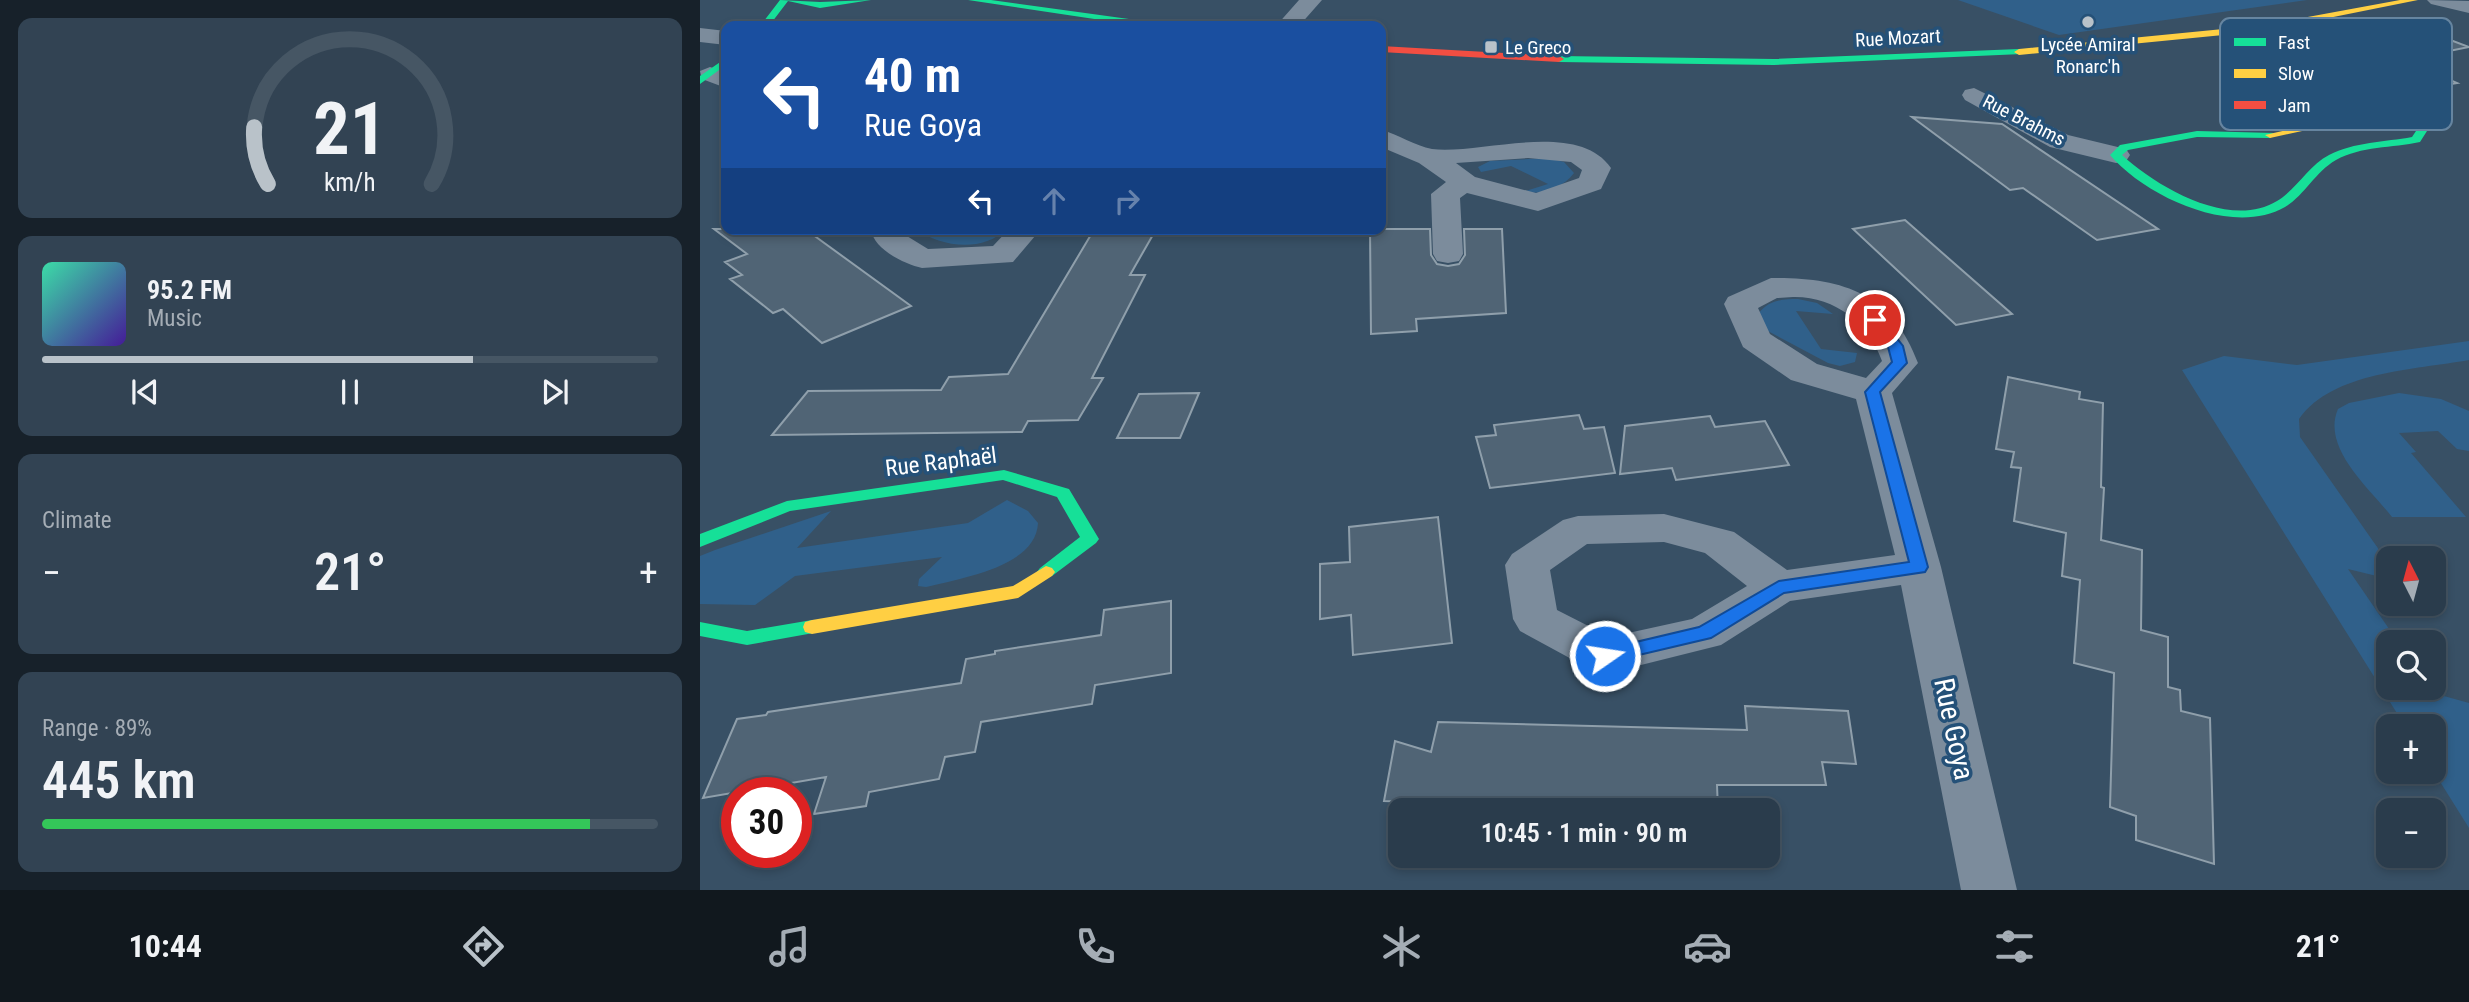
<!DOCTYPE html>
<html lang="en">
<head>
<meta charset="utf-8">
<style>
	:root { --surface:#2a3c4c; --page:#324353; --text:#f1f3f6; --muted:#a5adb5; --line:#465664; --accent:#b9c2c9 }
	body { margin:0; font-family:"Roboto Condensed",sans-serif; background:var(--page); color:var(--text); height:100vh; display:flex; flex-direction:column; font-size:26px; white-space:nowrap }
	* { box-sizing:border-box; margin:0 }
	p { font-size:23px; color:var(--muted) }
	.icon { flex:none; width:38px; height:38px; fill:none; stroke:currentColor; stroke-width:2; stroke-linecap:round; stroke-linejoin:round }
	.map { position:relative; flex:1; overflow:hidden }
	.side { display:flex; flex-direction:column; gap:18px; padding:18px; background:#17212a; width:700px }
	.side>* { flex:none }
	.hud { position:absolute; left:21px; top:21px; width:665px; height:214px; border-radius:14px; box-shadow:0 4px 10px #0003,0 0 0 2px var(--line); background:#1a4fa0; color:#fff; overflow:hidden }
	.needle { width:46px; rotate:354deg }
	.buttons { position:absolute; left:1676px; top:546px; display:grid; gap:14px }
	.buttons a { display:grid; place-items:center; width:70px; height:70px; border-radius:14px; background:var(--surface); box-shadow:0 4px 10px #0003,0 0 0 2px var(--line); font-size:35px }
	.speed { position:absolute; left:21px; top:777px; display:flex; gap:14px; font-size:35px; font-weight:700; text-align:center }
	.speed>* { display:grid; place-content:center; width:91px; height:91px; border-radius:50%; background:var(--surface); box-shadow:0 4px 10px #0003,0 0 0 2px var(--line); line-height:1 }
	.speed .limit { border:10px solid #d22; background:#fff; color:#111 }
	.pin { position:absolute; display:grid; place-items:center; width:60px; height:60px; color:#fff; margin:-30px; border:4px solid #fff; border-radius:50%; box-shadow:0 2px 7px #0007 }
	.me { position:absolute; width:77px; margin:-38px; rotate:77deg; stroke-linejoin:round; filter:drop-shadow(0 0 5px #0008) }
	.turn { display:flex; align-items:center; gap:24px; height:147px; padding:0 28px; font-size:32px }
	.turn .icon { width:91px; height:91px; stroke-width:2.5 }
	.turn b { display:block; font-size:49px; line-height:60px }
	.lanes { display:flex; align-items:center; height:66px; padding:0 28px; background:#0003; justify-content:center; gap:35px; direction:ltr }
	.lanes .off { opacity:.35 }
	.big { font-size:52px; font-weight:600; line-height:1.1 }
	.side .tile { flex:1; display:flex; flex-direction:column; justify-content:center; gap:10px; min-width:0; padding:0 24px; border-radius:14px; background:var(--page) }
	.side .dial { align-items:center; gap:0 }
	.dial svg { height:182px; overflow:visible; fill:none; stroke:var(--line); stroke-width:7; stroke-linecap:round; text-anchor:middle }
	.dial text { fill:var(--text); stroke:none }
	.song { display:flex; align-items:center; gap:21px }
	.cover { width:84px; height:84px; border-radius:10px; background:linear-gradient(135deg,hsl(160 70% 55%),hsl(260 70% 35%)) }
	.played { height:7px; border-radius:4px; background:linear-gradient(90deg,var(--accent) 70%,var(--line) 70%) }
	.keys { display:flex; justify-content:space-around; direction:ltr }
	.heat { display:flex; justify-content:space-between; align-items:center; font-size:38px; direction:ltr }
	.charge { height:10px; border-radius:5px; background:linear-gradient(90deg,#34c759 89%,var(--line) 0) }
	.trip { position:absolute; left:688px; top:798px; width:392px; height:70px; border-radius:14px; background:var(--surface); box-shadow:0 4px 10px #0003,0 0 0 2px var(--line); font-weight:600; line-height:70px; text-align:center }
	.menu { display:flex; height:112px; justify-content:space-around; align-items:center; background:#11181e; color:var(--muted) }
	.menu .icon { width:49px; height:49px }
	.menu .current { color:var(--accent) }
	.menu b { font-size:32px; color:var(--text) }
	main { display:flex; flex:1; min-height:0 }
	.map>svg:first-child { display:block }
</style>
</head>
<body>
<main>
<section class="side">
<div class="tile dial"><svg viewBox="0 0 100 80">
<path d="M14 69A42 42 0 1 1 86 69"/>
<path d="M14 69A42 42 0 0 1 8 44" stroke="#b9c2c9"/>
<text x="50" y="56" font-size="32" font-weight="700">21</text>
<text x="50" y="72" font-size="11">km/h</text>
</svg></div>
<div class="tile">
<div class="song"><i class="cover"></i><div><b>95.2 FM</b><p>Music</p></div></div>
<div class="played"></div>
<div class="keys"><svg class="icon" aria-label="previous" viewBox="0 0 24 24"><path d="M18 5L8 12l10 7zM5 5v14"/></svg><svg class="icon" aria-label="pause" viewBox="0 0 24 24"><path d="M8 5v14M16 5v14"/></svg><svg class="icon" aria-label="next" viewBox="0 0 24 24"><path d="M6 5l10 7-10 7zM19 5v14"/></svg></div>
</div>
<div class="tile"><p>Climate</p>
<div class="heat"><a>−</a><b class="big">21°</b><a>+</a></div>
</div>
<div class="tile"><p>Range · 89%</p><b class="big">445 km</b><div class="charge"></div></div>
</section>
<div class="map">
<svg width="1769" height="890" viewBox="0 0 1769 890">
	<rect width="100%" height="100%" fill="#385065"/>
	<path fill="#30608a" d="M1258,0H1607L1359,35Z
		M848,158L864,162L874,173C862,189 841,195 822,192L848,184L811,166L781,172L778,167L790,161Z
		M216,229H306C283,253 240,247 216,229Z
		M1098,299L1117,303L1133,314L1096,311L1121,349L1157,353L1155,362L1140,366L1128,363L1066,330L1059,313C1069,300 1083,299 1098,299Z
		M1769,341V360C1715,370 1633,371 1599,419L1600,437L1689,564V579L1648,569L1698,642H1689V688H1729L1733,693L1769,703V828L1734,772V726H1705L1482,370L1524,356L1597,365Z
		M1699,393L1741,399L1769,411V451L1757,449L1738,431L1699,433L1716,452L1711,453L1766,517H1692C1670,489 1621,448 1638,409L1649,403Z
		M307,500L328,511L338,523C336,567 261,578 226,587L218,586L219,579L242,557L95,576L55,605L0,604V556L15,550L131,511L97,548L268,523Z"/>
	<path fill="#506475" stroke="#8f9fab" stroke-width="2" d="M1695,19L1769,47L1704,60L1757,83L1687,94L1578,39Z
		M1212,117L1302,124L1458,229L1397,240L1323,188L1310,190Z
		M1205,220L1239,250L1312,314L1256,325L1153,229Z
		M14,229H105L211,306L122,343L83,309L73,313L30,279L42,275L25,262L47,254Z
		M670,229H730L731,255L737,264L748,266L759,264L765,255L764,229H802L806,313L716,319L717,331L671,334Z
		M392,233H454L430,275H445L392,378H403L378,420L328,421L322,432L72,435L108,391L241,390L249,377L308,374Z
		M1308,377L1380,392L1379,399L1403,403L1401,487L1404,488L1401,540L1442,550L1441,630L1468,637V687L1480,690L1481,711L1510,718L1514,864L1436,840V816L1410,807L1414,673L1374,663L1380,580L1362,576L1366,533L1314,521L1321,468L1311,467L1314,452L1296,449Z
		M499,393L480,438H417L439,394Z
		M879,415L884,429L904,427L915,473L790,488L776,437L796,435L794,425Z
		M1010,416L1015,427L1065,421L1089,465L976,480L972,468L920,474L925,426Z
		M738,517L752,643L653,655L651,615L620,619V564L650,562L649,527Z
		M471,601V673L395,685L392,704L281,722L275,752L245,757L239,779L169,792L166,806L114,814L126,777L3,798L37,719L66,715L68,712L261,683L266,659L295,654V651L401,635L404,610Z
		M1045,706L1148,711L1156,764L1122,762L1126,785H1017L1018,810L803,801L776,804L684,801L695,741L731,752L738,722L1047,730Z"/>
	<g fill="none" stroke-linecap="round" stroke-linejoin="round">
		<path fill="#7c8c9c" fill-rule="evenodd" d="M599,0H622L599,26H576Z
			M1727,0L1769,1V13L1731,4Z
			M0,28L26,31V45L0,42Z
			M10,67L26,72V88L2,79L0,71Z
			M1274,88L1368,135L1426,149L1430,155L1426,161L1416,163L1350,147L1265,100L1262,95L1265,90Z
			M681,130C698,134 715,146 732,149C780,155 877,119 911,168L901,189L838,211L767,193L760,198L763,254L759,261L748,263L737,261L733,254L731,194L746,182L719,163L681,147ZM828,158L871,162L882,170L879,178L836,193L775,177L756,163Z
			M171,229H201L202,233L228,249L293,246L309,229H341L313,262L222,268C204,264 173,249 171,229Z
			M1071,278C1140,277 1192,292 1218,363L1192,393L1241,567L1317,890H1261L1201,585L1090,601L1021,645L905,674L888,668L820,631L813,619L805,565L812,554L863,520L878,516L964,514L1034,532L1087,570L1195,555L1156,399L1091,380L1043,347L1024,304L1028,297ZM1093,297C1134,296 1169,323 1182,361L1166,378L1117,364L1070,334L1058,308L1077,298ZM964,542L1005,553L1047,586L992,619L910,637L857,610L850,570L887,544Z"/>
		<path fill="#16e098" fill-rule="evenodd" d="M80,0L120,2L171,0L120,8L88,1L69,26H60Z
			M268,0H291L458,23L463,26H441Z
			M1545,31L1711,114L1727,131L1720,142C1692,148 1661,146 1636,160C1615,172 1605,195 1585,207C1533,237 1446,197 1410,155L1420,145L1497,131L1574,133L1575,135L1570,138L1497,137L1428,150L1422,155C1457,187 1530,230 1577,201C1597,189 1608,166 1629,155C1654,142 1685,142 1712,137L1716,131L1703,118L1542,36V32Z
			M1319,49L1324,52L1322,54L1074,65L859,62L854,59L859,56L1074,59Z
			M26,58V65L0,84V76Z
			M304,470L369,489L399,539L396,543L352,576H340L337,572L340,568L380,537L357,497L303,480L90,511L0,547V534L87,501Z
			M112,620L119,622L121,627L119,632L47,645L0,636V622L47,631Z"/>
		<path fill="#ffcf43" fill-rule="evenodd" d="M1700,0H1718L1564,31L1319,55L1314,52L1319,49L1564,25Z
			M1683,101L1688,104L1676,115L1570,138L1565,135L1669,111Z
			M346,566L352,568L355,572L352,576L318,598L112,634L105,632L103,627L105,622L112,620L313,586Z"/>
		<path fill="#f24e42" fill-rule="evenodd" d="M681,46L859,56L864,59L859,62L681,52Z"/>
	</g>
	<path fill="#1a73e8" stroke="#114b97" stroke-width="2" d="M1170,317H1180L1203,346L1207,363L1180,392L1228,567L1225,572L1084,593L1011,638L905,663L898,661L895,656L898,651L999,627L1079,581L1209,562L1165,392L1192,362L1188,347L1168,320Z"/>
	<g fill="#b9c2c9" stroke="#255178" stroke-width="2.5">
		<circle cx="1388" cy="22" r="7"/>
		<rect x="784" y="40" width="14" height="14" rx="3.5"/>
	</g>
	<g text-anchor="middle" dominant-baseline="central" stroke-width="7" stroke-linejoin="round" paint-order="stroke">
		<g font-size="19" fill="#fff" stroke="#255178">
			<text transform="translate(1198 38) rotate(-3)">Rue Mozart</text>
			<text transform="translate(1324 120) rotate(27)">Rue Brahms</text>
		</g>
		<g font-size="19" fill="#fff" stroke="#255178">
			<text x="1388" y="44">Lycée Amiral<tspan x="1388" dy="22">Ronarc'h</tspan></text>
			<text x="805" y="47" text-anchor="start">Le Greco</text>
		</g>
		<g font-size="23" fill="#fff" stroke="#255178">
			<text transform="translate(241 462) rotate(-7)">Rue Raphaël</text>
		</g>
		<g font-size="28" fill="#fff" stroke="#255178">
			<text transform="translate(1254 729) rotate(78)">Rue Goya</text>
		</g>
	</g>
	<rect x="1520" y="18" width="232" height="112" rx="10" fill="#255178" stroke="#6685a0" stroke-width="2"/>
	<rect x="1534" y="38" width="32" height="8" fill="#16e098"/>
	<rect x="1534" y="69" width="32" height="9" fill="#ffcf43"/>
	<rect x="1534" y="101" width="32" height="8" fill="#f24e42"/>
	<g font-size="19" fill="#fff">
		<text x="1578" y="49">Fast</text>
		<text x="1578" y="80">Slow</text>
		<text x="1578" y="112">Jam</text>
	</g>
</svg>
<div class="buttons">
<a><svg class="needle" viewBox="-14 -14 28 28"><path d="M0-13l5 13h-10z" fill="#e53935"/><path d="M0 13l5-13h-10z" fill="#a5adb5"/></svg></a>
<a><svg class="icon" aria-label="search" viewBox="0 0 24 24"><circle cx="10" cy="10" r="6"/><path d="M15 15l6 6"/></svg></a>
<a>+</a>
<a>−</a>
</div>
<div class="speed"><div class="limit">30</div></div>
<div class="pin" style="left:1175px;top:320px;background:#d93025"><svg class="icon" aria-label="arrive" viewBox="0 0 24 24"><path d="M6 21V4h12l-3 4 3 4H6"/></svg></div>
<svg class="me" style="left:905px;top:656px" viewBox="-20 -20 40 40"><circle r="17" fill="#1a73e8" stroke="#fff" stroke-width="3"/><path d="M0-11L8 9 0 5-8 9z" fill="#fff"/></svg>
<div class="trip">10:45 · 1 min · 90 m</div>
<div class="hud">
<div class="turn"><svg class="icon" aria-label="left" viewBox="0 0 24 24"><path d="M17 20v-9H6M10 6l-5 5 5 5"/></svg><div><b>40 m</b>Rue Goya</div></div>
<div class="lanes"><svg class="icon" aria-label="left" viewBox="0 0 24 24"><path d="M17 20v-9H6M10 6l-5 5 5 5"/></svg><svg class="icon off" aria-label="ahead" viewBox="0 0 24 24"><path d="M12 20V5M6 11l6-6 6 6"/></svg><svg class="icon off" aria-label="right" viewBox="0 0 24 24"><path d="M7 20v-9h11M14 6l5 5-5 5"/></svg></div>
</div>
</div>
</main>
<nav class="menu">
<b>10:44</b>
<svg class="icon current" aria-label="directions" viewBox="0 0 24 24"><path d="M12 3l9 9-9 9-9-9zM9 14v-3h6M13 9l2 2-2 2"/></svg>
<svg class="icon" aria-label="music" viewBox="0 0 24 24"><path d="M9 18V5l10-2v13"/><circle cx="6" cy="18" r="3"/><circle cx="16" cy="16" r="3"/></svg>
<svg class="icon" aria-label="phone" viewBox="0 0 24 24"><path d="M5 4h4l2 5-3 2q2 4 5 5l2-3 5 2v4C11 20 4 13 5 4z"/></svg>
<svg class="icon" aria-label="climate" viewBox="0 0 24 24"><path d="M12 3v18M4 7l16 10M4 17L20 7"/></svg>
<svg class="icon" aria-label="car" viewBox="0 0 24 24"><path d="M5 17H2v-5l4-1 3-4h7l3 4 3 1v5h-3M9 17h6M6 11h13"/><circle cx="7" cy="17" r="2"/><circle cx="17" cy="17" r="2"/></svg>
<svg class="icon" aria-label="filters" viewBox="0 0 24 24"><path d="M4 7h16M4 17h16"/><circle cx="9" cy="7" r="2"/><circle cx="15" cy="17" r="2"/></svg>
<b>21°</b>
</nav>
</body>
</html>
